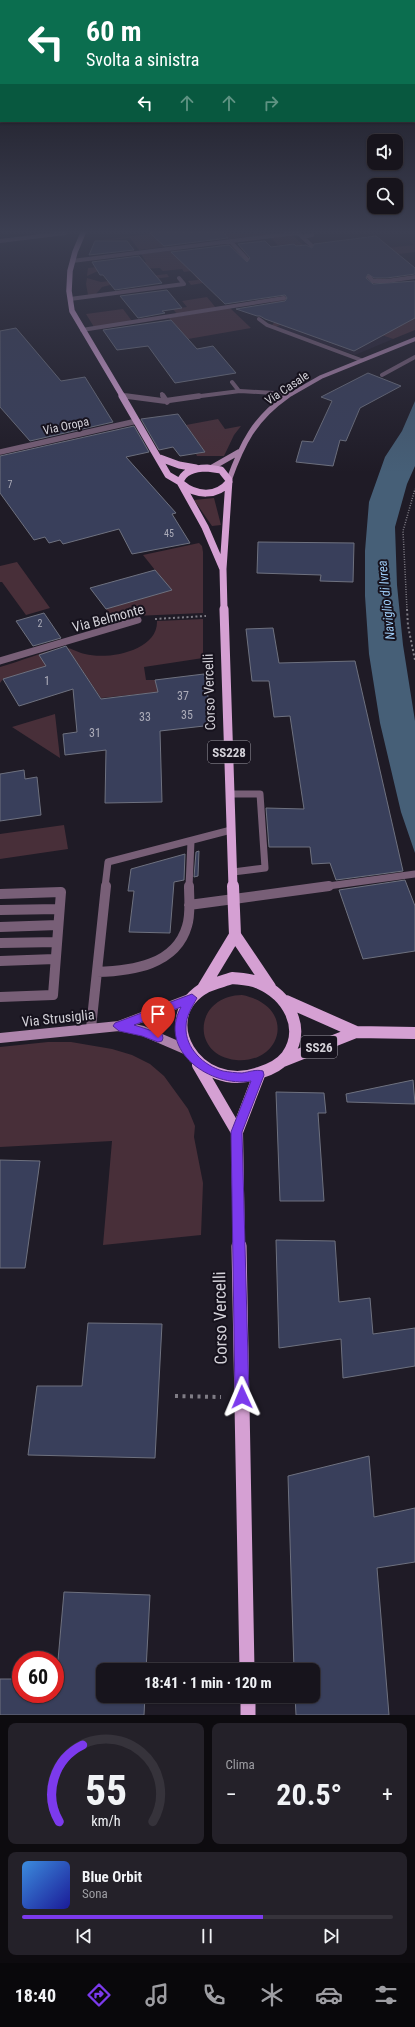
<!DOCTYPE html>
<html lang="it">
<head>
<meta charset="utf-8">
<style>
	:root { --surface:#17141c; --page:#242129; --text:#f1f3f6; --muted:#9e9ea3; --line:#36333b; --accent:#7c3aed }
	body { margin:0; font-family:"Roboto Condensed",sans-serif; background:var(--page); color:var(--text); height:100vh; display:flex; flex-direction:column; font-size:15px; white-space:nowrap }
	* { box-sizing:border-box; margin:0 }
	p { font-size:13px; color:var(--muted) }
	.icon { flex:none; width:22px; height:22px; fill:none; stroke:currentColor; stroke-width:2; stroke-linecap:round; stroke-linejoin:round }
	.map { position:relative; height:1715px; overflow:hidden }
	.details { display:flex; flex-direction:column; gap:8px; padding:8px; background:#0d0b0f; flex:1 }
	.details>* { flex:none }
	.top-card { position:absolute; left:0px; top:0px; width:415px; height:122px; box-shadow:0 1px 3px #0004,0 0 0 1px var(--line); background:#0b6e4f; color:#fff; overflow:hidden }
	.tools { position:absolute; left:367px; top:134px; display:grid; gap:8px }
	.tools a { display:grid; place-items:center; width:36px; height:36px; border-radius:8px; background:var(--surface); box-shadow:0 1px 3px #0004,0 0 0 1px var(--line); font-size:20px }
	.speed { position:absolute; left:12px; top:1651px; display:flex; gap:8px; font-size:20px; font-weight:700; text-align:center }
	.speed>* { display:grid; place-content:center; width:52px; height:52px; border-radius:50%; background:var(--surface); box-shadow:0 1px 3px #0004,0 0 0 1px var(--line); line-height:1 }
	.speed .limit { border:6px solid #d22; background:#fff; color:#111 }
	.pin { position:absolute; display:grid; place-items:center; width:34px; height:34px; color:#fff; margin:-41px -17px; border-radius:50% 50% 50% 0; rotate:-45deg; box-shadow:0 0 4px #0007 }
	.pin .icon { rotate:45deg }
	.me { position:absolute; width:44px; margin:-22px; rotate:359deg; stroke-linejoin:round; filter:drop-shadow(0 0 3px #0008) }
	.turn { display:flex; align-items:center; gap:14px; height:84px; padding:0 20px; font-size:18px }
	.turn .icon { width:52px; height:52px; stroke-width:2.5 }
	.turn b { display:block; font-size:28px; line-height:34px }
	.lanes { display:flex; align-items:center; height:38px; padding:0 20px; background:#0003; justify-content:center; gap:20px; direction:ltr }
	.lanes .off { opacity:.35 }
	.big { font-size:30px; font-weight:700; line-height:1.1 }
	.details .widget { flex:1; display:flex; flex-direction:column; justify-content:center; gap:6px; min-width:0; padding:0 14px; border-radius:8px; background:var(--page) }
	.details .dial { align-items:center; gap:0 }
	.dial svg { height:104px; overflow:visible; fill:none; stroke:var(--line); stroke-width:7; stroke-linecap:round; text-anchor:middle }
	.dial text { fill:var(--text); stroke:none }
	.song { display:flex; align-items:center; gap:12px }
	.cover { width:48px; height:48px; border-radius:6px; background:linear-gradient(135deg,hsl(210 70% 55%),hsl(240 70% 35%)) }
	.played { height:4px; border-radius:2px; background:linear-gradient(90deg,var(--accent) 65%,var(--line) 65%) }
	.keys { display:flex; justify-content:space-around; direction:ltr }
	.heat { display:flex; justify-content:space-between; align-items:center; font-size:22px; direction:ltr }
	.details .tiles { flex:1; display:grid; gap:8px; grid-template-columns:1fr 1fr }
	.widget:last-child { grid-column:span 2 }
	.trip { position:absolute; left:96px; top:1663px; width:224px; height:40px; border-radius:8px; background:var(--surface); box-shadow:0 1px 3px #0004,0 0 0 1px var(--line); font-weight:700; line-height:40px; text-align:center }
	.dock { display:flex; height:64px; justify-content:space-around; align-items:center; background:#09080b; color:var(--muted) }
	.dock .icon { width:28px; height:28px }
	.dock .selected { color:var(--accent) }
	.dock b { font-size:18px; color:var(--text) }
	.map>svg:first-child { display:block }
</style>
</head>
<body>
<div class="map">
<svg width="415" height="1715" viewBox="0 0 415 1715">
	<rect width="100%" height="100%" fill="#1f1b26"/>
	<path fill="#282233" d="M310,310L393,339L355,355L276,327Z"/>
	<path fill="#482f39" d="M156,233L171,237L178,245L139,250L130,238L95,241Z
		M207,233H274V234L229,239L226,235Z
		M292,235L316,256L414,245L409,240H415V252L374,257L397,277L377,279L368,272L354,274L415,317V330L393,339L310,310L276,327L272,325L283,313L270,302L319,294L221,280L191,285L188,281L198,280L191,271L184,272L182,269L163,271L160,268L98,271L87,276L88,268L146,262L141,254L179,250L194,268L236,264L218,245L230,244L249,260L296,246L294,244L278,245L271,238Z
		M167,274L169,277L130,282L135,289L127,283L114,284L102,287L96,294L88,295L86,284L87,278L101,282Z
		M207,297L216,308L177,314L173,309L187,307L182,301Z
		M230,308L251,328L188,339L169,318Z
		M123,309L132,321L94,327L86,314Z
		M218,419L225,429L241,426L234,435L224,456H197L196,454L205,452L186,425Z
		M214,498L221,525L212,526L194,500Z
		M199,543L202,546L203,552V613L112,617L106,609L171,590L143,555Z
		M17,562L50,608L26,615L2,582H0V566Z
		M203,619V658L144,667L146,680H155L158,692L101,698L74,658L3,679L0,683V667C19,662 46,650 65,648C70,647 79,653 85,654C108,660 158,651 157,621Z
		M55,714L60,758L12,727Z
		M64,825L68,849L0,859V834Z
		M242,995C297,1006 283,1064 236,1060C190,1055 194,996 242,995Z
		M48,1042H71L112,1049L132,1055L150,1064L164,1076L188,1109L195,1126L194,1137L203,1183L201,1235L103,1245L112,1141L0,1147V1047Z"/>
	<path fill="#465f77" d="M415,401V466L407,484L395,527L397,585L403,645L415,721V853L401,812L380,723L369,654L365,596V551L369,502L385,457L402,431Z"/>
	<path fill="#393f5b" stroke="#6e717f" d="M150,233H224L228,238L164,246Z
		M376,236L415,268V274L387,278H374L368,274L366,278L373,284L415,281V318L354,351L265,319L260,316H257L236,309L285,301L287,298L285,295L225,304L171,252L229,245L247,262L250,258L238,244L265,241L271,247L294,244L296,246L306,245L312,248L314,244Z
		M95,241H127L134,250L89,255Z
		M139,256L162,283L115,290L103,275H100L92,262Z
		M167,290L182,308L162,311L165,313L138,318L120,296Z
		M171,320L197,349L213,346L236,373L175,383L148,346L117,350L103,330Z
		M16,328L61,381L85,377L113,422L30,441L0,407V331Z
		M368,373L401,386L360,408L346,441L340,440L333,466L296,462L302,441L313,442L332,401L321,397Z
		M178,414L205,452L180,456L173,447L159,450L141,419Z
		M134,426L149,452L126,457L176,513L172,514L190,543L132,554L119,529L63,544L60,540L49,543L45,537L34,540L0,493V456Z
		M258,542L354,543L353,582L320,581L321,575L257,573Z
		M155,570L172,590L106,609L90,588Z
		M44,613L61,638L33,646L16,621Z
		M273,628L279,663L355,661L403,871L336,880L330,863L312,864L310,847H269L266,808L304,809L290,716L274,717L269,681H252L246,629Z
		M66,646L101,699L158,692L155,680L204,674L213,725L160,731L162,802L105,803L106,750L65,755L63,734L77,732L73,689L19,706L3,679L46,666L39,655Z
		M24,770L25,779L37,777L41,815L0,821V774Z
		M199,851L198,876L194,877L196,852Z
		M185,854L184,880L174,882L170,933L129,932L134,891H128L131,869Z
		M405,880L415,906V951L363,959L339,890Z
		M413,1080L415,1104L347,1102L346,1094Z
		M276,1092L324,1093L326,1113H318L324,1201H280Z
		M0,1160L40,1161L25,1268H0Z
		M276,1240L335,1241L339,1302L370,1298L373,1334L415,1328V1366L343,1378L341,1339L279,1348Z
		M88,1323L162,1324L155,1458L28,1455L37,1386H82Z
		M369,1456L374,1517L415,1508V1562L377,1568L389,1715H296L295,1696H313V1670H294L288,1476Z
		M64,1592L150,1595L146,1670H103V1696H145L144,1715H0V1679H21V1694H55Z"/>
	<g fill="none" stroke-linecap="round" stroke-linejoin="round">
		<path stroke="#7f7c85" stroke-width="1.5" stroke-dasharray="1 1.5" stroke-linecap="butt" d="M407,610L403,531L415,489"/>
		<path stroke="#7f7c85" stroke-width="2" stroke-dasharray="2 2.5" stroke-linecap="butt" d="M407,609L408,626L415,660
			M155,619L206,616"/>
		<path stroke="#7f7c85" stroke-width="4" stroke-dasharray="3 4.5" stroke-linecap="butt" d="M175,1396L221,1397"/>
		<path stroke="#785f77" stroke-width="4" d="M369,277L373,281H387
			M70,299L184,284L179,278
			M382,375L415,357
			M232,382L239,391
			M162,394L164,397"/>
		<path stroke="#785f77" stroke-width="5.5" d="M163,396L167,402"/>
		<path stroke="#785f77" stroke-width="7" d="M230,794H260L265,868L233,872
			M105,887L108,862L231,830
			M189,887L191,841"/>
		<path stroke="#785f77" stroke-width="10" d="M0,894L61,892L53,995L0,997
			M189,905L234,899
			M0,910L59,909
			M0,927L58,925
			M0,943L57,942
			M0,961L55,959
			M97,972C132,971 176,965 187,926C191,914 189,899 189,886
			M91,1028L106,886"/>
		<path stroke="#785f77" stroke-width="4" d="M298,233L311,245
			M302,237L312,235
			M0,241L65,233
			M230,241L247,259
			M72,261L297,233
			M387,281L415,277
			M259,319L267,325L361,360
			M82,330L284,298
			M121,395L131,397
			M193,397L240,391L291,394"/>
		<path stroke="#785f77" stroke-width="5.5" d="M126,396L164,401L199,396
			M0,452L137,421"/>
		<path stroke="#785f77" stroke-width="7" d="M0,661L138,620
			M321,887L415,874"/>
		<path stroke="#785f77" stroke-width="10" d="M234,899L329,886"/>
		<path stroke="#ad84ab" stroke-width="4" d="M286,397L321,377L415,339"/>
		<path stroke="#ad84ab" stroke-width="5.5" d="M211,468L239,452
			M229,480C242,444 254,419 287,396"/>
		<path stroke="#ad84ab" stroke-width="10" d="M119,1026L192,998
			M0,1038L119,1026L143,1031L187,1050"/>
		<path stroke="#d5a0d3" stroke-width="5.5" d="M83,233L75,252L70,271L69,291L72,311L123,397"/>
		<path stroke="#d5a0d3" stroke-width="7" d="M122,396L168,475L180,482
			M160,458L179,465L196,468
			M207,468L221,470L229,480L223,569L205,527L180,482C184,470 196,468 207,468Z
			M182,484C196,496 217,497 229,482
			M223,569L224,610"/>
		<path stroke="#d5a0d3" stroke-width="9" d="M224,609L233,887"/>
		<path stroke="#d5a0d3" stroke-width="12" d="M235,935L270,987
			M232,978C240,979 251,979 259,983C287,995 307,1027 287,1056C280,1065 269,1070 259,1073C197,1095 151,1017 206,987C214,983 224,981 232,978Z
			M203,988L235,935L233,886
			M286,1001L356,1032
			M283,1061L356,1032L415,1033
			M198,1065L237,1132
			M239,1247L237,1132L259,1075"/>
		<path stroke="#d5a0d3" stroke-width="15" d="M239,1246L247,1670
			M248,1696V1715"/>
	</g>
	<linearGradient id="sky" x2="0" y2="1"><stop stop-color="#110f15"/><stop offset="0.49" stop-color="#3c3f52"/><stop offset="1" stop-color="#3c3f52" stop-opacity="0"/></linearGradient>
	<rect width="415" height="473" fill="url(#sky)"/>
	<path fill="#7c3aed" stroke="#51269a" d="M192,994L197,998C192,1007 186,1016 186,1027C185,1048 204,1066 223,1071C229,1072 236,1073 242,1073C249,1072 256,1069 263,1071L264,1075L242,1132L249,1397L247,1402L242,1404L237,1402L235,1397L231,1132L251,1081C211,1088 157,1051 181,1007L134,1025L162,1034L163,1038L162,1041L158,1042L142,1036L119,1031L113,1026L115,1023Z"/>
	<g text-anchor="middle" dominant-baseline="central" stroke-width="4" stroke-linejoin="round" paint-order="stroke">
		<g font-size="10" fill="#acacb9">
			<text x="10" y="484">7</text>
			<text x="169" y="533">45</text>
			<text x="40" y="623">2</text>
		</g>
		<g font-size="12" fill="#d3d1d8" stroke="#16121d">
			<text transform="translate(287 388) rotate(-34)">Via Casale</text>
			<text transform="translate(66 426) rotate(-12)">Via Oropa</text>
		</g>
		<g font-size="12" fill="#acacb9">
			<text x="47" y="681">1</text>
			<text x="183" y="696">37</text>
			<text x="187" y="715">35</text>
			<text x="145" y="717">33</text>
			<text x="95" y="733">31</text>
		</g>
		<g font-size="13" font-style="italic" fill="#9eccf7" stroke="#16121d">
			<text transform="translate(386 600) rotate(-96)">Naviglio di Ivrea</text>
		</g>
		<g fill="#16121d" stroke="#9a98a0" stroke-width="1">
			<rect x="208" y="741" width="42" height="22" rx="3"/>
			<rect x="301" y="1036" width="36" height="22" rx="3"/>
		</g>
		<g font-size="13" font-weight="bold" fill="#d3d1d8">
			<text x="229" y="752">SS228</text>
			<text x="319" y="1047">SS26</text>
		</g>
		<g font-size="14" fill="#d3d1d8" stroke="#16121d">
			<text transform="translate(108 618) rotate(-15)">Via Belmonte</text>
			<text transform="translate(209 692) rotate(-92)">Corso Vercelli</text>
			<text transform="translate(58 1018) rotate(-6)">Via Strusiglia</text>
		</g>
		<g font-size="17" fill="#d3d1d8" stroke="#16121d">
			<text transform="translate(220 1318) rotate(-91)">Corso Vercelli</text>
		</g>
	</g>
</svg>
<div class="tools">
<a><svg class="icon" aria-label="sound" viewBox="0 0 24 24"><path d="M4 9h4l5-4v14l-5-4H4zM17 9q2 3 0 6"/></svg></a>
<a><svg class="icon" aria-label="search" viewBox="0 0 24 24"><circle cx="10" cy="10" r="6"/><path d="M15 15l6 6"/></svg></a>
</div>
<div class="speed"><div class="limit">60</div></div>
<div class="pin" style="left:158px;top:1038px;background:#d93025"><svg class="icon" aria-label="arrive" viewBox="0 0 24 24"><path d="M6 21V4h12l-3 4 3 4H6"/></svg></div>
<svg class="me" style="left:242px;top:1397px" viewBox="-20 -20 40 40"><path d="M0-17L14 15 0 8-14 15z" fill="#7c3aed" stroke="#fff" stroke-width="4"/></svg>
<div class="trip">18:41 · 1 min · 120 m</div>
<div class="top-card">
<div class="turn"><svg class="icon" aria-label="left" viewBox="0 0 24 24"><path d="M17 20v-9H6M10 6l-5 5 5 5"/></svg><div><b>60 m</b>Svolta a sinistra</div></div>
<div class="lanes"><svg class="icon" aria-label="left" viewBox="0 0 24 24"><path d="M17 20v-9H6M10 6l-5 5 5 5"/></svg><svg class="icon off" aria-label="ahead" viewBox="0 0 24 24"><path d="M12 20V5M6 11l6-6 6 6"/></svg><svg class="icon off" aria-label="ahead" viewBox="0 0 24 24"><path d="M12 20V5M6 11l6-6 6 6"/></svg><svg class="icon off" aria-label="right" viewBox="0 0 24 24"><path d="M7 20v-9h11M14 6l5 5-5 5"/></svg></div>
</div>
</div>
<section class="details">
<div class="tiles">
<div class="widget dial"><svg viewBox="0 0 100 80">
<path d="M14 69A42 42 0 1 1 86 69"/>
<path d="M14 69A42 42 0 0 1 32 10" stroke="#7c3aed"/>
<text x="50" y="56" font-size="32" font-weight="700">55</text>
<text x="50" y="72" font-size="11">km/h</text>
</svg></div>
<div class="widget"><p>Clima</p>
<div class="heat"><a>−</a><b class="big">20.5°</b><a>+</a></div>
</div>
<div class="widget">
<div class="song"><i class="cover"></i><div><b>Blue Orbit</b><p>Sona</p></div></div>
<div class="played"></div>
<div class="keys"><svg class="icon" aria-label="previous" viewBox="0 0 24 24"><path d="M18 5L8 12l10 7zM5 5v14"/></svg><svg class="icon" aria-label="pause" viewBox="0 0 24 24"><path d="M8 5v14M16 5v14"/></svg><svg class="icon" aria-label="next" viewBox="0 0 24 24"><path d="M6 5l10 7-10 7zM19 5v14"/></svg></div>
</div>
</div>
</section>
<nav class="dock">
<b>18:40</b>
<svg class="icon selected" aria-label="directions" viewBox="0 0 24 24"><path d="M12 3l9 9-9 9-9-9zM9 14v-3h6M13 9l2 2-2 2"/></svg>
<svg class="icon" aria-label="music" viewBox="0 0 24 24"><path d="M9 18V5l10-2v13"/><circle cx="6" cy="18" r="3"/><circle cx="16" cy="16" r="3"/></svg>
<svg class="icon" aria-label="phone" viewBox="0 0 24 24"><path d="M5 4h4l2 5-3 2q2 4 5 5l2-3 5 2v4C11 20 4 13 5 4z"/></svg>
<svg class="icon" aria-label="climate" viewBox="0 0 24 24"><path d="M12 3v18M4 7l16 10M4 17L20 7"/></svg>
<svg class="icon" aria-label="car" viewBox="0 0 24 24"><path d="M5 17H2v-5l4-1 3-4h7l3 4 3 1v5h-3M9 17h6M6 11h13"/><circle cx="7" cy="17" r="2"/><circle cx="17" cy="17" r="2"/></svg>
<svg class="icon" aria-label="filters" viewBox="0 0 24 24"><path d="M4 7h16M4 17h16"/><circle cx="9" cy="7" r="2"/><circle cx="15" cy="17" r="2"/></svg>
</nav>
</body>
</html>
